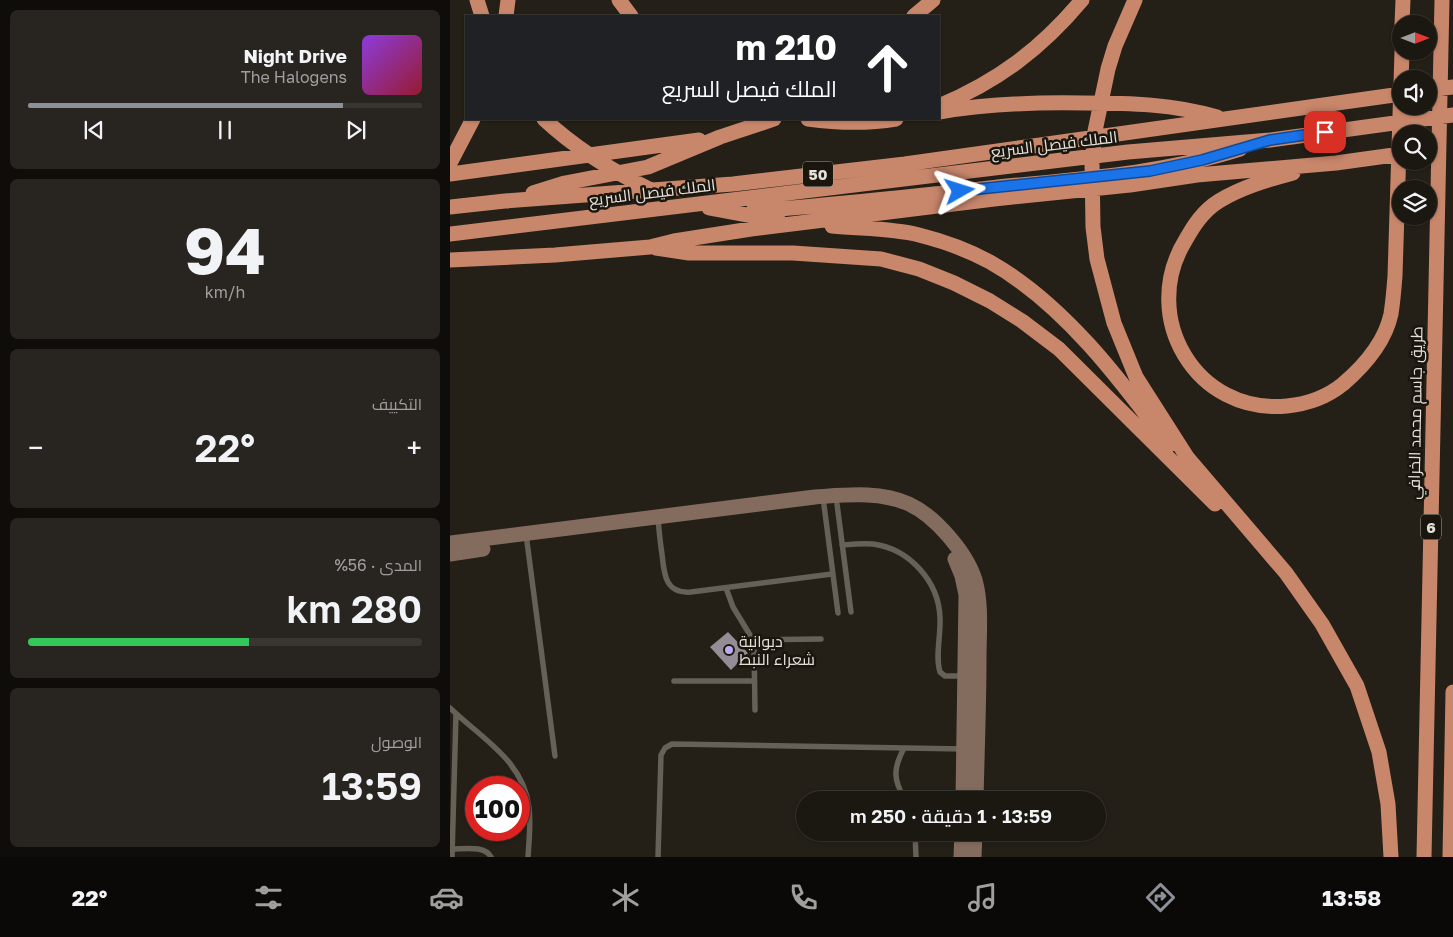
<!DOCTYPE html>
<html lang="ar">
<head>
<meta charset="utf-8">
<style>
	:root { --surface:#1b1711; --page:#28241f; --text:#f1f3f6; --muted:#a09f9f; --line:#393631; --accent:#8c9099 }
	body { margin:0; font-family:"Golos Text",Cairo,sans-serif; background:var(--page); color:var(--text); direction:rtl; height:100vh; display:flex; flex-direction:column; font-size:19px; white-space:nowrap }
	* { box-sizing:border-box; margin:0 }
	p { font-size:16px; color:var(--muted) }
	.icon { flex:none; width:28px; height:28px; fill:none; stroke:currentColor; stroke-width:2; stroke-linecap:round; stroke-linejoin:round }
	.map { position:relative; flex:1; overflow:hidden; direction:ltr }
	.panel { display:flex; flex-direction:column; gap:10px; padding:10px; background:#0f0d09; width:450px }
	.panel>* { flex:none }
	.banner { position:absolute; left:15px; top:15px; width:475px; height:105px; border-radius:0px; box-shadow:0 1px 4px #0004,0 0 0 1px var(--line); direction:rtl; background:#202124; color:#fff; overflow:hidden }
	.needle { width:32px; rotate:90deg }
	.fabs { position:absolute; left:942px; top:15px; display:grid; gap:10px }
	.fabs a { display:grid; place-items:center; width:45px; height:45px; border-radius:50%; background:var(--surface); box-shadow:0 1px 4px #0004,0 0 0 1px var(--line); font-size:25px }
	.speed { position:absolute; left:15px; top:776px; display:flex; gap:10px; font-size:25px; font-weight:700; text-align:center }
	.speed>* { display:grid; place-content:center; width:65px; height:65px; border-radius:50%; background:var(--surface); box-shadow:0 1px 4px #0004,0 0 0 1px var(--line); line-height:1 }
	.speed .limit { border:8px solid #d22; background:#fff; color:#111 }
	.pin { position:absolute; display:grid; place-items:center; width:42px; height:42px; color:#fff; margin:-21px; border-radius:10px; box-shadow:0 2px 8px #0006 }
	.me { position:absolute; width:55px; margin:-28px; rotate:84deg; stroke-linejoin:round; filter:drop-shadow(0 0 4px #0008) }
	.turn { display:flex; align-items:center; gap:18px; height:105px; padding:0 20px; font-size:22px }
	.turn .icon { width:65px; height:65px; stroke-width:2.5 }
	.turn b { display:block; font-size:35px; line-height:42px }
	.big { font-size:38px; font-weight:600; line-height:1.1 }
	.panel .tile { flex:1; display:flex; flex-direction:column; justify-content:center; gap:8px; min-width:0; padding:0 18px; border-radius:8px; background:var(--page) }
	.panel .dial { align-items:center; gap:0 }
	.dial b { font-size:65px; line-height:1 }
	.song { display:flex; align-items:center; gap:15px }
	.cover { width:60px; height:60px; border-radius:8px; background:linear-gradient(135deg,hsl(270 70% 55%),hsl(350 70% 35%)) }
	.played { height:5px; border-radius:2px; background:linear-gradient(90deg,var(--accent) 80%,var(--line) 80%) }
	.keys { display:flex; justify-content:space-around; direction:ltr }
	.heat { display:flex; justify-content:space-between; align-items:center; font-size:28px; direction:ltr }
	.charge { height:8px; border-radius:4px; background:linear-gradient(90deg,#34c759 56%,var(--line) 0) }
	.trip { position:absolute; left:346px; top:791px; width:310px; height:50px; border-radius:25px; background:var(--surface); box-shadow:0 1px 4px #0004,0 0 0 1px var(--line); font-weight:600; line-height:50px; text-align:center; direction:rtl }
	.tab-bar { display:flex; height:80px; justify-content:space-around; align-items:center; background:#0b0907; color:var(--muted) }
	.tab-bar .icon { width:35px; height:35px }
	.tab-bar .active { color:var(--accent) }
	.tab-bar b { font-size:22px; color:var(--text) }
	main { display:flex; flex:1; min-height:0 }
	.map>svg:first-child { display:block }
</style>
</head>
<body>
<main>
<div class="map">
<svg width="1003" height="857" viewBox="0 0 1003 857">
	<rect width="100%" height="100%" fill="#241f17"/>
	<path fill="#948d96" d="M278,632L298,653L281,670L260,647Z"/>
	<g fill="none" stroke-linecap="round" stroke-linejoin="round">
		<path stroke="#666157" stroke-width="5.5" d="M387,504L401,612
			M374,505L388,613
			M208,518C209,530 210,542 212,554C214,574 215,594 241,592L382,574
			M76,534L105,756
			M392,545C403,544 413,543 423,544C460,549 489,582 490,618C491,635 485,656 490,672L495,676H513
			M276,588L283,607L300,635L304,645L305,710
			M302,640L371,639
			M224,681H304
			M0,708C31,738 73,760 79,807C81,824 79,841 78,857
			M454,748C443,769 443,779 455,800
			M465,832L466,857
			M2,849C14,849 35,845 41,857
			M2,857L6,714
			M208,857L211,755L215,748L222,744L514,749"/>
		<path stroke="#836c5d" stroke-width="15" d="M0,543L365,497C396,495 430,491 459,504C485,516 517,553 525,580C532,605 529,633 529,659C529,706 527,753 526,800
			M0,554L33,549
			M505,559L512,576L516,595L513,800
			M511,857L512,832
			M524,857L525,832"/>
		<path stroke="#c8866b" stroke-width="15" d="M27,0L32,16
			M169,0L181,16
			M685,0L665,46L658,69L645,131L642,163L643,227L647,259L664,323L686,377L737,457L836,573L872,624L907,686L929,752L938,804L941,857
			M56,16L58,0
			M464,16L483,0
			M952,24L953,0
			M979,90L1003,87
			M489,106C548,81 591,49 632,0
			M489,112C537,104 585,102 634,103C679,103 724,104 767,117
			M94,119C125,148 162,171 201,190
			M358,119C387,123 417,124 446,119
			M0,163L23,119
			M843,173C817,180 792,187 769,201C753,211 744,225 735,241C689,317 746,415 837,406C857,404 877,397 893,384C914,366 935,342 941,314C943,301 944,289 945,276L952,51
			M0,174L249,140
			M83,193L115,183L198,167L270,137L324,119
			M0,207L55,201L283,184L455,164L951,94
			M259,208L329,221
			M303,211C385,205 466,196 548,187C629,179 711,174 790,149
			M382,226C411,229 441,228 469,235C493,241 518,250 540,262C613,303 670,379 719,445
			M0,234L678,152L820,140L1003,115
			M206,248L239,253H343L431,259L469,269L504,283L540,301L572,321L609,349L765,504
			M0,260L105,255L200,247L224,241L301,229L544,199L680,185L747,175L886,163L951,154
			M974,857L992,0
			M1000,857L1003,692"/>
	</g>
	<g fill="none" stroke-linecap="round" stroke-linejoin="round">
		<defs>
			<path id="route" d="M510,191L700,171L752,160L820,140L875,132"/>
		</defs>
		<use href="#route" stroke="#114b97" stroke-width="12"/>
		<use href="#route" stroke="#1a73e8" stroke-width="9"/>
	</g>
	<circle fill="#bda9f5" stroke="#1a160e" stroke-width="2" cx="279" cy="650" r="5"/>
	<g text-anchor="middle" dominant-baseline="central" stroke-width="5" stroke-linejoin="round" paint-order="stroke">
		<g fill="#1a160e" stroke="#a7a39d" stroke-width="1">
			<rect x="353" y="161.5" width="30" height="25" rx="4"/>
			<rect x="971" y="514.5" width="20" height="25" rx="4"/>
		</g>
		<g font-size="15" font-weight="bold" fill="#e3e0da">
			<text x="368" y="174">50</text>
			<text x="981" y="527">6</text>
		</g>
		<g font-size="16" fill="#e3e0da" stroke="#1a160e">
			<text transform="translate(604 144) rotate(-7)">الملك فيصل السريع</text>
			<text transform="translate(202 192) rotate(-7)">الملك فيصل السريع</text>
			<text transform="translate(965 413) rotate(-89)">طريق جاسم محمد الخرافي</text>
		</g>
		<g font-size="16" fill="#e3e0da" stroke="#1a160e" text-anchor="start">
			<text x="289" y="641">ديوانية<tspan x="289" dy="18">شعراء النبط</tspan></text>
		</g>
	</g>
</svg>
<div class="fabs">
<a><svg class="needle" viewBox="-14 -14 28 28"><path d="M0-13l5 13h-10z" fill="#e53935"/><path d="M0 13l5-13h-10z" fill="#a09f9f"/></svg></a>
<a><svg class="icon" aria-label="sound" viewBox="0 0 24 24"><path d="M4 9h4l5-4v14l-5-4H4zM17 9q2 3 0 6"/></svg></a>
<a><svg class="icon" aria-label="search" viewBox="0 0 24 24"><circle cx="10" cy="10" r="6"/><path d="M15 15l6 6"/></svg></a>
<a><svg class="icon" aria-label="layers" viewBox="0 0 24 24"><path d="M12 4l9 5-9 5-9-5zM3 14l9 5 9-5"/></svg></a>
</div>
<div class="speed"><div class="limit">100</div></div>
<div class="pin" style="left:875px;top:132px;background:#d93025"><svg class="icon" aria-label="arrive" viewBox="0 0 24 24"><path d="M6 21V4h12l-3 4 3 4H6"/></svg></div>
<svg class="me" style="left:510px;top:191px" viewBox="-20 -20 40 40"><path d="M0-17L14 15 0 8-14 15z" fill="#1a73e8" stroke="#fff" stroke-width="4"/></svg>
<div class="trip">13:59 · 1 دقيقة · 250 m</div>
<div class="banner">
<div class="turn"><svg class="icon" aria-label="ahead" viewBox="0 0 24 24"><path d="M12 20V5M6 11l6-6 6 6"/></svg><div><b>210 m</b>الملك فيصل السريع</div></div>
</div>
</div>
<section class="panel">
<div class="tile">
<div class="song"><i class="cover"></i><div><b>Night Drive</b><p>The Halogens</p></div></div>
<div class="played"></div>
<div class="keys"><svg class="icon" aria-label="previous" viewBox="0 0 24 24"><path d="M18 5L8 12l10 7zM5 5v14"/></svg><svg class="icon" aria-label="pause" viewBox="0 0 24 24"><path d="M8 5v14M16 5v14"/></svg><svg class="icon" aria-label="next" viewBox="0 0 24 24"><path d="M6 5l10 7-10 7zM19 5v14"/></svg></div>
</div>
<div class="tile dial"><b>94</b><p>km/h</p></div>
<div class="tile"><p>التكييف</p>
<div class="heat"><a>−</a><b class="big">22°</b><a>+</a></div>
</div>
<div class="tile"><p>المدى · 56%</p><b class="big">280 km</b><div class="charge"></div></div>
<div class="tile"><p>الوصول</p><b class="big">13:59</b></div>
</section>
</main>
<nav class="tab-bar">
<b>13:58</b>
<svg class="icon active" aria-label="directions" viewBox="0 0 24 24"><path d="M12 3l9 9-9 9-9-9zM9 14v-3h6M13 9l2 2-2 2"/></svg>
<svg class="icon" aria-label="music" viewBox="0 0 24 24"><path d="M9 18V5l10-2v13"/><circle cx="6" cy="18" r="3"/><circle cx="16" cy="16" r="3"/></svg>
<svg class="icon" aria-label="phone" viewBox="0 0 24 24"><path d="M5 4h4l2 5-3 2q2 4 5 5l2-3 5 2v4C11 20 4 13 5 4z"/></svg>
<svg class="icon" aria-label="climate" viewBox="0 0 24 24"><path d="M12 3v18M4 7l16 10M4 17L20 7"/></svg>
<svg class="icon" aria-label="car" viewBox="0 0 24 24"><path d="M5 17H2v-5l4-1 3-4h7l3 4 3 1v5h-3M9 17h6M6 11h13"/><circle cx="7" cy="17" r="2"/><circle cx="17" cy="17" r="2"/></svg>
<svg class="icon" aria-label="filters" viewBox="0 0 24 24"><path d="M4 7h16M4 17h16"/><circle cx="9" cy="7" r="2"/><circle cx="15" cy="17" r="2"/></svg>
<b>22°</b>
</nav>
</body>
</html>
